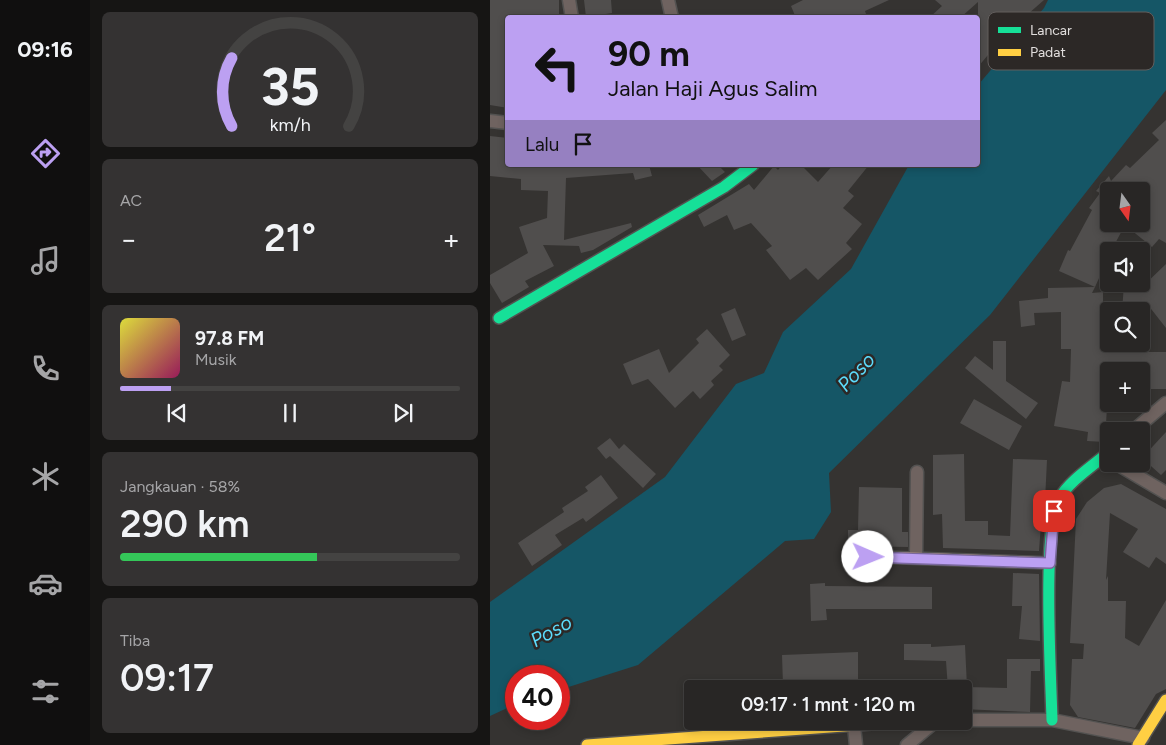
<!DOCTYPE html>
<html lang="id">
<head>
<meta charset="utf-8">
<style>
	:root { --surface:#282625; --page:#343232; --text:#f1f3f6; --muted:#a5a5a7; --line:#444342; --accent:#bca0f2 }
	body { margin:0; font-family:Figtree,sans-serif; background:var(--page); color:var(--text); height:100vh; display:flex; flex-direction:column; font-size:19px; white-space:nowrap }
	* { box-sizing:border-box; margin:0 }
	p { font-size:16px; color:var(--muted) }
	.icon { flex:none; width:28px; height:28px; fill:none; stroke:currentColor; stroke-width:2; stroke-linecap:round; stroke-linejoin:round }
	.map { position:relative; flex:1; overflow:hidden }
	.sheet { display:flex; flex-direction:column; gap:12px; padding:12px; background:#161514; width:400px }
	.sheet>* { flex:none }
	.banner { position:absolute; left:15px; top:15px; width:475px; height:152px; border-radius:5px; box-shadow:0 2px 8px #0003,0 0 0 1px var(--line); background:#bca0f2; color:#111; overflow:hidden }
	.needle { width:32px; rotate:166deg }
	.buttons { position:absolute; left:610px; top:182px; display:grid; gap:10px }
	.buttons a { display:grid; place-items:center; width:50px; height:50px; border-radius:5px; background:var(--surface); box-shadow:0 2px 8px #0003,0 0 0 1px var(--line); font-size:25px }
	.speed { position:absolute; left:15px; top:665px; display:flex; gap:10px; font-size:25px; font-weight:700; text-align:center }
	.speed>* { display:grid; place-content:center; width:65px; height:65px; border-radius:50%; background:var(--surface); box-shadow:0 2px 8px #0003,0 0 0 1px var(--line); line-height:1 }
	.speed .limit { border:8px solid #d22; background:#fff; color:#111 }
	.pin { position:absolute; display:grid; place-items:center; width:42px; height:42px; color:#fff; margin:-21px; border-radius:10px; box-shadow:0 2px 8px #0006 }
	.me { position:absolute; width:55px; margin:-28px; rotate:91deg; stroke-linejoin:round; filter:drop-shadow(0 0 4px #0008) }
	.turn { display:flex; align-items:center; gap:18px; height:105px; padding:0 20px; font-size:22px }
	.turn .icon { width:65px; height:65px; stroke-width:2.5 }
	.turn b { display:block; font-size:35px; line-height:42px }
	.then { display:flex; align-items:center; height:48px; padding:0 20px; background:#0003; gap:10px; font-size:19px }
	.big { font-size:38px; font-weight:600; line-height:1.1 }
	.sheet .widget { flex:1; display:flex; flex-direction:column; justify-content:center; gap:8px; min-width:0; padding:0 18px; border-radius:8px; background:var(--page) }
	.sheet .dial { align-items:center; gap:0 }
	.dial svg { height:130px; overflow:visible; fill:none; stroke:var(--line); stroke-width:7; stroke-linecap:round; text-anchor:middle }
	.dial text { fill:var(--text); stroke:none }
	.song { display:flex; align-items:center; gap:15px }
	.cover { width:60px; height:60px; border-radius:8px; background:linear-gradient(135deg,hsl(60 70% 55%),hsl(330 70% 35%)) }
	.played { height:5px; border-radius:2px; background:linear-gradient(90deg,var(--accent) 15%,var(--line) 15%) }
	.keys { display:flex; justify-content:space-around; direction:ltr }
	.heat { display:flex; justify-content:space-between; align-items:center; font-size:28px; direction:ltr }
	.charge { height:8px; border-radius:4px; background:linear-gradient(90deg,#34c759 58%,var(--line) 0) }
	.trip { position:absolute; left:194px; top:680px; width:288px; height:50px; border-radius:5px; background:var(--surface); box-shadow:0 2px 8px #0003,0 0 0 1px var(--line); font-weight:600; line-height:50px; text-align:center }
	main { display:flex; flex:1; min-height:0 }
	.tab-bar { display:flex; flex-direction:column; width:90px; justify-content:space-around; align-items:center; background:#100f0f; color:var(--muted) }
	.tab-bar .icon { width:35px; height:35px }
	.tab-bar .active { color:var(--accent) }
	.tab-bar b { font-size:22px; color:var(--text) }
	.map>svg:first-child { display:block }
</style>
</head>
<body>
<main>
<nav class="tab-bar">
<b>09:16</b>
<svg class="icon active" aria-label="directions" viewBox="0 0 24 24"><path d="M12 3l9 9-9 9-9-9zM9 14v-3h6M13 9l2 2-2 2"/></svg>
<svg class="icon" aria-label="music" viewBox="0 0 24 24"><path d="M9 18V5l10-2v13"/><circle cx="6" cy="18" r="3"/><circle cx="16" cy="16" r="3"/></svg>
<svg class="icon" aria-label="phone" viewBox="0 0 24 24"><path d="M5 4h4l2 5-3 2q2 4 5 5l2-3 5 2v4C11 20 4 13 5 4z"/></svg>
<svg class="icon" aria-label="climate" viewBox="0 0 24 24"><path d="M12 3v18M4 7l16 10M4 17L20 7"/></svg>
<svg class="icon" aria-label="car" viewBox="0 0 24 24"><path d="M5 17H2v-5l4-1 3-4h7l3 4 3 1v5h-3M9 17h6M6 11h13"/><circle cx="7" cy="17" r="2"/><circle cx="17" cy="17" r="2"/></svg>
<svg class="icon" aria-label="filters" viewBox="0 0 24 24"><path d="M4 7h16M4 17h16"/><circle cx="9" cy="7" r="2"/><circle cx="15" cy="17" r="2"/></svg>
</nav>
<section class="sheet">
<div class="widget dial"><svg viewBox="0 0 100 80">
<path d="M14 69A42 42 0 1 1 86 69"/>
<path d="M14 69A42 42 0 0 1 14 27" stroke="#bca0f2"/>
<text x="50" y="56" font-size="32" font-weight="700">35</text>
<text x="50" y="72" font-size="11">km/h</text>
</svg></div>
<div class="widget"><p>AC</p>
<div class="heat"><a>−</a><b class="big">21°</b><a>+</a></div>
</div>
<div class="widget">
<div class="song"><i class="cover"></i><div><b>97.8 FM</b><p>Musik</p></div></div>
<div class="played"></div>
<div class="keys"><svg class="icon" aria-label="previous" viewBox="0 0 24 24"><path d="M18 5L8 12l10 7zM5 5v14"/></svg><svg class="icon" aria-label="pause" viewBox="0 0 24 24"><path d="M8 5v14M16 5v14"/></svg><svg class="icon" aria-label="next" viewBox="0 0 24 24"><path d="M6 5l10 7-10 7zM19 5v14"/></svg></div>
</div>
<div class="widget"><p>Jangkauan · 58%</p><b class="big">290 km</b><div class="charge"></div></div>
<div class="widget"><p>Tiba</p><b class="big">09:17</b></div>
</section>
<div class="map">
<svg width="676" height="745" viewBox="0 0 676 745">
	<rect width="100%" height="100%" fill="#353331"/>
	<path fill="#155666" d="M558,0H676V90L500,315L339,473L341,512L324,539L295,541L148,665L69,690V676H26V704L0,716V602L175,477L246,384L274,373L293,332L361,269L419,165H488V85L554,8Z"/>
	<path fill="#504e4d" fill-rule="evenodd" d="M0,0H69V17L18,18L15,80H18V108L0,105Z
		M94,0H121L122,13L96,17Z
		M313,0H399L375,11L376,14L368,18H306L301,6Z
		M445,0H554L523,27L525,29L514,40L512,38L488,67V2L470,18H439L452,6Z
		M676,120V243L669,239L662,247L635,225L621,251H619V256L605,287L569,271L578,250L580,251L602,210L599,208L610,193L606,191L619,176L621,181L636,165L640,168L669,140L662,133ZM619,191H651V224H619Z
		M0,136L18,138V165H159L162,176L145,180L143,173L76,178L74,240L141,223L142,227L103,250L91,253L89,246L53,245L64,266L35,281L39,287L12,303L0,283V275L38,253L29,227L57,218L58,191L31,190V179L0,176Z
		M207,165H228L235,172L222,181Z
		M292,165H311L328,182L343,165H379L358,191L364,196L353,208L372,224L356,243L362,249L328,280L316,268L300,280L276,250L282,246L261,223L244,230L237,215L214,227L208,215L259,184L264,190L284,166L288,170Z
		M676,264V328L658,305V311H632L634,284H651L650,289Z
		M605,287L602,293L613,292V309H619V344H658V352H676V389H651V371H619L615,442L597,441L598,432L564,426L572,381L580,382L581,349H571V312L544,313L545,325L531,327L529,301L558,298V288Z
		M245,308L256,335L242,341L231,314Z
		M217,329L240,355L229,366L233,370L221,381L224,385L210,399L203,391L185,408L158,379L142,385L133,364L169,349L179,373L209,343L206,339Z
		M503,341H516V381L548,403L536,419L475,368L485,356L503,370Z
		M484,399L532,426L519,450L470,423Z
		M676,432V470L671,475L652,458Z
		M120,438L129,449L134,444L166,474L153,488L120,456L116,459L107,448Z
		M474,454L475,521H498V535L520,536L523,459L557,460L555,501L552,510L549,551L453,548L452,514L443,515V455Z
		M111,475L128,498L96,522L93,518L65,535L72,545L42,566L28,543L74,512L72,508L98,491L95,487Z
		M631,484L676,509V564L666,557L659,568L633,552L648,529L620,513L616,580L618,576V601H636L635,638L649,646L676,600V689L666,694L645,728L588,717L580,705L582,659H593L594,644L580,643L586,519L597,502L614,488Z
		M369,487L412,488V532H418V547L358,546V530H368Z
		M523,573L549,574L550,641L529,639L532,606H522Z
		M335,583V586L442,587V609H336L337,620L321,621L320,584Z
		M414,644H441V647L475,645L477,687L517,688V659H550V671H541L540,712L472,709V689H458L456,661L414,660Z
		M368,652V683L293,685L292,655Z"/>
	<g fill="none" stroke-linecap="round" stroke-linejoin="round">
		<defs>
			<path id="street" d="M79,0L82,18
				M178,0L182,18
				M0,121L18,123
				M643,431L676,403
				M627,464L676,493
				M426,557L427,472
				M472,720H562L653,738
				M364,726L366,745
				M417,745L446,721"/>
			<path id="fast" d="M9,318L234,187L263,165
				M562,720C561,679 552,527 569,499C580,480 603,466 619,452"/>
			<path id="slow" d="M361,556L560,563
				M97,745L422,721
				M648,745L676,700"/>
		</defs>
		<use href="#street" stroke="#535251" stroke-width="15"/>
		<use href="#fast" stroke="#535251" stroke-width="14"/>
		<use href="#slow" stroke="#535251" stroke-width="14"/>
		<use href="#street" stroke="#6f6360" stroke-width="12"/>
		<use href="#fast" stroke="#16e098" stroke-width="11"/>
		<use href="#slow" stroke="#ffcf43" stroke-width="11"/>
	</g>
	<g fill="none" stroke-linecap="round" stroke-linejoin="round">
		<defs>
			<path id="route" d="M378,557L560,563L564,511"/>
		</defs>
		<use href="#route" stroke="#7a689d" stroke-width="12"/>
		<use href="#route" stroke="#bca0f2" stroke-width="9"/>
	</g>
	<g text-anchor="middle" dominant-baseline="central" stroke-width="5" stroke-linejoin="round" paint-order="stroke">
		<g font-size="20" font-style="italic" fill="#5cdbfb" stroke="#2c2826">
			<text transform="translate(366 372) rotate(-47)">Poso</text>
			<text transform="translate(61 631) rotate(-29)">Poso</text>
		</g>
	</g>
	<rect x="498" y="12" width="166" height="58" rx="8" fill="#2c2826" stroke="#625e5d" stroke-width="1"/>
	<rect x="508" y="27" width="23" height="6" fill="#16e098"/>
	<rect x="508" y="49" width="23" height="7" fill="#ffcf43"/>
	<g font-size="14" fill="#e0dddc">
		<text x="540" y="35">Lancar</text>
		<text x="540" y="57">Padat</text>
	</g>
</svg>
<div class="buttons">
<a><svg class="needle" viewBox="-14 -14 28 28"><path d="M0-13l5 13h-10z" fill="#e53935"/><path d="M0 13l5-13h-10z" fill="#a5a5a7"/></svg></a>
<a><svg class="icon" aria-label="sound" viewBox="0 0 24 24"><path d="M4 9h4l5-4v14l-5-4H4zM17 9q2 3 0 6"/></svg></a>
<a><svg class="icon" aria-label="search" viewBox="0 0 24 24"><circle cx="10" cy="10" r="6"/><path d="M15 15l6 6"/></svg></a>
<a>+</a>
<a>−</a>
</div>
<div class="speed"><div class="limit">40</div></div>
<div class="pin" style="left:564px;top:511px;background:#d93025"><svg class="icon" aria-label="arrive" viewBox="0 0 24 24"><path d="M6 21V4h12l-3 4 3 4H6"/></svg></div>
<svg class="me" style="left:378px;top:557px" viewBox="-20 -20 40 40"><circle r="19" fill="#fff"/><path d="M0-13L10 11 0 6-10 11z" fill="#bca0f2"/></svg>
<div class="trip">09:17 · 1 mnt · 120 m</div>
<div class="banner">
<div class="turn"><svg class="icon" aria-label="left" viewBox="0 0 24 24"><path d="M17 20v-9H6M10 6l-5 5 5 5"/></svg><div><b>90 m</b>Jalan Haji Agus Salim</div></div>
<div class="then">Lalu<svg class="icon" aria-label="arrive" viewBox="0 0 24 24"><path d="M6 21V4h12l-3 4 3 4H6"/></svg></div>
</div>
</div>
</main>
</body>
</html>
